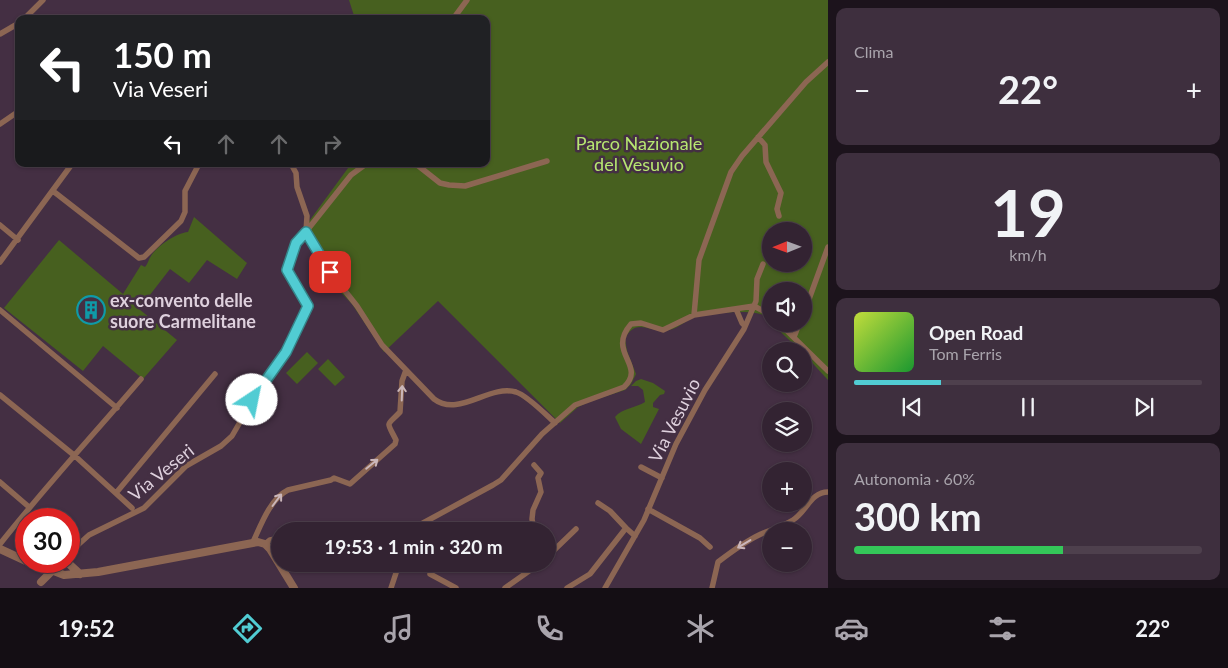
<!DOCTYPE html>
<html lang="it">
<head>
<meta charset="utf-8">
<style>
	:root { --surface:#332332; --page:#3e2f3e; --text:#f1f3f6; --muted:#a9a4ac; --line:#4e404d; --accent:#51ccd3 }
	body { margin:0; font-family:Lato,sans-serif; background:var(--page); color:var(--text); height:100vh; display:flex; flex-direction:column; font-size:19px; white-space:nowrap }
	* { box-sizing:border-box; margin:0 }
	p { font-size:16px; color:var(--muted) }
	.icon { flex:none; width:28px; height:28px; fill:none; stroke:currentColor; stroke-width:2; stroke-linecap:round; stroke-linejoin:round }
	.map { position:relative; flex:1; overflow:hidden }
	.drawer { display:flex; flex-direction:column; gap:8px; padding:8px; background:#1c131c; width:400px }
	.drawer>* { flex:none }
	.hud { position:absolute; left:15px; top:15px; width:475px; height:152px; border-radius:10px; box-shadow:0 1px 4px #0004,0 0 0 1px var(--line); background:#202124; color:#fff; overflow:hidden }
	.needle { width:32px; rotate:269deg }
	.tools { position:absolute; left:762px; top:222px; display:grid; gap:10px }
	.tools a { display:grid; place-items:center; width:50px; height:50px; border-radius:50%; background:var(--surface); box-shadow:0 1px 4px #0004,0 0 0 1px var(--line); font-size:25px }
	.speed { position:absolute; left:15px; top:508px; display:flex; gap:10px; font-size:25px; font-weight:700; text-align:center }
	.speed>* { display:grid; place-content:center; width:65px; height:65px; border-radius:50%; background:var(--surface); box-shadow:0 1px 4px #0004,0 0 0 1px var(--line); line-height:1 }
	.speed .limit { border:8px solid #d22; background:#fff; color:#111 }
	.pin { position:absolute; display:grid; place-items:center; width:42px; height:42px; color:#fff; margin:-21px; border-radius:10px; box-shadow:0 2px 8px #0006 }
	.me { position:absolute; width:55px; margin:-28px; rotate:34deg; stroke-linejoin:round; filter:drop-shadow(0 0 4px #0008) }
	.turn { display:flex; align-items:center; gap:18px; height:105px; padding:0 15px; font-size:22px }
	.turn .icon { width:65px; height:65px; stroke-width:2.5 }
	.turn b { display:block; font-size:35px; line-height:42px }
	.lanes { display:flex; align-items:center; height:48px; padding:0 15px; background:#0003; justify-content:center; gap:25px; direction:ltr }
	.lanes .off { opacity:.35 }
	.big { font-size:38px; font-weight:700; line-height:1.1 }
	.drawer .card { flex:1; display:flex; flex-direction:column; justify-content:center; gap:8px; min-width:0; padding:0 18px; border-radius:10px; background:var(--page) }
	.drawer .dial { align-items:center; gap:0 }
	.dial b { font-size:65px; line-height:1 }
	.song { display:flex; align-items:center; gap:15px }
	.cover { width:60px; height:60px; border-radius:8px; background:linear-gradient(135deg,hsl(70 70% 55%),hsl(130 70% 35%)) }
	.played { height:5px; border-radius:2px; background:linear-gradient(90deg,var(--accent) 25%,var(--line) 25%) }
	.keys { display:flex; justify-content:space-around; direction:ltr }
	.heat { display:flex; justify-content:space-between; align-items:center; font-size:28px; direction:ltr }
	.charge { height:8px; border-radius:4px; background:linear-gradient(90deg,#34c759 60%,var(--line) 0) }
	.trip { position:absolute; left:271px; top:522px; width:285px; height:50px; border-radius:25px; background:var(--surface); box-shadow:0 1px 4px #0004,0 0 0 1px var(--line); font-weight:700; line-height:50px; text-align:center }
	.menu { display:flex; height:80px; justify-content:space-around; align-items:center; background:#140e14; color:var(--muted) }
	.menu .icon { width:35px; height:35px }
	.menu .current { color:var(--accent) }
	.menu b { font-size:22px; color:var(--text) }
	main { display:flex; flex:1; min-height:0 }
	.map>svg:first-child { display:block }
</style>
</head>
<body>
<main>
<div class="map">
<svg width="828" height="588" viewBox="0 0 828 588">
	<rect width="100%" height="100%" fill="#442f43"/>
	<path fill="#47601f" fill-rule="evenodd" d="M349,0H828V380L804,354V351H801L772,324H804V291H771V323C769,320 766,317 763,315C753,309 709,313 697,316C687,319 679,328 669,330C651,334 636,316 625,339L627,351L636,374L631,384L625,390L591,401L578,407L560,423L438,301L384,352L352,304L325,276L311,245L307,224L351,164H486V19H355ZM771,231H804V264H771Z
		M194,217L247,263L237,279L207,260L189,283L170,269L139,309L177,340L143,379L103,346L83,371L4,308L59,240L123,294L141,265L145,267C148,264 148,260 151,256C157,246 176,233 188,232Z
		M307,352L318,363L297,384L286,373Z
		M328,359L345,377L335,386L318,369Z
		M641,379L653,383L665,391L664,394L660,395L653,403V407L659,409L641,444L621,429L615,417C622,408 636,408 645,402L643,390L638,386H631L636,381Z"/>
	<g fill="none" stroke-linecap="round" stroke-linejoin="round">
		<path stroke="#8c6653" stroke-width="5.5" d="M24,19L43,0
			M453,19L467,0
			M0,34L19,23
			M0,124L19,111
			M758,137L765,145L766,162L781,193L777,209L779,216
			M291,164L296,173L297,187L307,216L306,232L330,272L357,306L382,345L434,399C459,418 489,384 516,392C528,396 545,414 555,423
			M416,164L440,183L449,185L465,186L547,161
			M53,191L139,258L144,257L181,221L185,212V191L199,164
			M0,225L18,240
			M0,262L72,164
			M754,306L771,315
			M736,309L742,323L745,326
			M0,310L117,408
			M804,313L828,247
			M694,315L699,260L731,172L742,156L806,82L828,62
			M780,324L828,371
			M794,337L799,324
			M0,395L75,456L132,508
			M641,467L662,478
			M0,482L29,507
			M116,493L215,374
			M598,503L610,511L626,528
			M648,509L700,538L710,547
			M328,531H348
			M416,531L423,523L493,485L501,480L542,434L575,405L624,387C647,365 606,353 631,324L641,323L663,330L694,315L754,306
			M534,531L532,519L533,510L541,492L538,478L541,473L534,465
			M253,542C261,525 270,499 288,490L331,480L334,478L350,484L395,444L396,440C386,420 386,427 400,412L402,381L406,370
			M0,544C45,487 94,434 141,379
			M265,544L270,540L280,538
			M69,553L89,535L144,508L186,466L221,446L232,436L262,384L286,352L308,305L287,270L297,243L351,175L366,164
			M548,556L576,529
			M430,574L456,588
			M391,588L399,564
			M505,588L539,564
			M567,588L590,574L626,528L635,536
			M605,588L644,520L676,444L705,390L744,329L756,301L757,279L763,264
			M712,588L718,562C731,552 746,541 761,534C771,530 783,526 793,520C806,512 811,492 828,492"/>
		<path stroke="#8c6653" stroke-width="8" d="M0,549L26,561
			M28,561L64,575L98,572L258,542L265,544L270,549L294,588
			M41,582L61,562L68,563L80,574"/>
	</g>
	<defs><path id="oneway-shaft" d="M-6 0H5M1.5-3L5.5 0L1.5 3" fill="none" stroke-width="1.6" stroke-linecap="round" stroke-linejoin="round" transform="scale(1.25)"/></defs>
	<g stroke="#cab6ba">
		<use href="#oneway-shaft" transform="translate(402 393) rotate(-88)"/>
		<use href="#oneway-shaft" transform="translate(372 464) rotate(-39)"/>
		<use href="#oneway-shaft" transform="translate(277 500) rotate(-53)"/>
		<use href="#oneway-shaft" transform="translate(744 544) rotate(149)"/>
	</g>
	<g fill="none" stroke-linecap="round" stroke-linejoin="round">
		<defs>
			<path id="route" d="M252,400L286,352L308,306L287,270L296,243L306,232L330,272"/>
		</defs>
		<use href="#route" stroke="#358589" stroke-width="12"/>
		<use href="#route" stroke="#51ccd3" stroke-width="9"/>
	</g>
	<defs>
		<symbol id="building-ring" viewBox="-11 -11 22 22"><circle r="9.5" fill="#442f43" stroke="#0f9aa8" stroke-width="1.5"/><path d="M-4-6H4V6H1V3H-1V6H-4ZM-2.5-4.3h1.7v1.8h-1.7ZM.8-4.3h1.7v1.8H.8ZM-2.5-1h1.7V.8h-1.7ZM.8-1h1.7V.8H.8Z" fill="#0f9aa8"/></symbol>
	</defs>
	<g fill-rule="evenodd">
		<use href="#building-ring" x="75" y="294" width="32" height="32"/>
	</g>
	<g text-anchor="middle" dominant-baseline="central" stroke-width="5" stroke-linejoin="round" paint-order="stroke">
		<g font-size="18" fill="#b7e771" stroke="#442f43">
			<text x="639" y="143">Parco Nazionale<tspan x="639" dy="21">del Vesuvio</tspan></text>
		</g>
		<g font-size="18" font-weight="bold" fill="#ded0dd" stroke="#442f43" text-anchor="start">
			<text x="110" y="300">ex-convento delle<tspan x="110" dy="21">suore Carmelitane</tspan></text>
		</g>
		<g font-size="18" fill="#ded0dd" stroke="#442f43">
			<text transform="translate(674 420) rotate(-63)">Via Vesuvio</text>
			<text transform="translate(161 472) rotate(-39)">Via Veseri</text>
		</g>
	</g>
</svg>
<div class="tools">
<a><svg class="needle" viewBox="-14 -14 28 28"><path d="M0-13l5 13h-10z" fill="#e53935"/><path d="M0 13l5-13h-10z" fill="#a9a4ac"/></svg></a>
<a><svg class="icon" aria-label="sound" viewBox="0 0 24 24"><path d="M4 9h4l5-4v14l-5-4H4zM17 9q2 3 0 6"/></svg></a>
<a><svg class="icon" aria-label="search" viewBox="0 0 24 24"><circle cx="10" cy="10" r="6"/><path d="M15 15l6 6"/></svg></a>
<a><svg class="icon" aria-label="layers" viewBox="0 0 24 24"><path d="M12 4l9 5-9 5-9-5zM3 14l9 5 9-5"/></svg></a>
<a>+</a>
<a>−</a>
</div>
<div class="speed"><div class="limit">30</div></div>
<div class="pin" style="left:330px;top:272px;background:#d93025"><svg class="icon" aria-label="arrive" viewBox="0 0 24 24"><path d="M6 21V4h12l-3 4 3 4H6"/></svg></div>
<svg class="me" style="left:252px;top:400px" viewBox="-20 -20 40 40"><circle r="19" fill="#fff"/><path d="M0-13L10 11 0 6-10 11z" fill="#51ccd3"/></svg>
<div class="trip">19:53 · 1 min · 320 m</div>
<div class="hud">
<div class="turn"><svg class="icon" aria-label="left" viewBox="0 0 24 24"><path d="M17 20v-9H6M10 6l-5 5 5 5"/></svg><div><b>150 m</b>Via Veseri</div></div>
<div class="lanes"><svg class="icon" aria-label="left" viewBox="0 0 24 24"><path d="M17 20v-9H6M10 6l-5 5 5 5"/></svg><svg class="icon off" aria-label="ahead" viewBox="0 0 24 24"><path d="M12 20V5M6 11l6-6 6 6"/></svg><svg class="icon off" aria-label="ahead" viewBox="0 0 24 24"><path d="M12 20V5M6 11l6-6 6 6"/></svg><svg class="icon off" aria-label="right" viewBox="0 0 24 24"><path d="M7 20v-9h11M14 6l5 5-5 5"/></svg></div>
</div>
</div>
<section class="drawer">
<div class="card"><p>Clima</p>
<div class="heat"><a>−</a><b class="big">22°</b><a>+</a></div>
</div>
<div class="card dial"><b>19</b><p>km/h</p></div>
<div class="card">
<div class="song"><i class="cover"></i><div><b>Open Road</b><p>Tom Ferris</p></div></div>
<div class="played"></div>
<div class="keys"><svg class="icon" aria-label="previous" viewBox="0 0 24 24"><path d="M18 5L8 12l10 7zM5 5v14"/></svg><svg class="icon" aria-label="pause" viewBox="0 0 24 24"><path d="M8 5v14M16 5v14"/></svg><svg class="icon" aria-label="next" viewBox="0 0 24 24"><path d="M6 5l10 7-10 7zM19 5v14"/></svg></div>
</div>
<div class="card"><p>Autonomia · 60%</p><b class="big">300 km</b><div class="charge"></div></div>
</section>
</main>
<nav class="menu">
<b>19:52</b>
<svg class="icon current" aria-label="directions" viewBox="0 0 24 24"><path d="M12 3l9 9-9 9-9-9zM9 14v-3h6M13 9l2 2-2 2"/></svg>
<svg class="icon" aria-label="music" viewBox="0 0 24 24"><path d="M9 18V5l10-2v13"/><circle cx="6" cy="18" r="3"/><circle cx="16" cy="16" r="3"/></svg>
<svg class="icon" aria-label="phone" viewBox="0 0 24 24"><path d="M5 4h4l2 5-3 2q2 4 5 5l2-3 5 2v4C11 20 4 13 5 4z"/></svg>
<svg class="icon" aria-label="climate" viewBox="0 0 24 24"><path d="M12 3v18M4 7l16 10M4 17L20 7"/></svg>
<svg class="icon" aria-label="car" viewBox="0 0 24 24"><path d="M5 17H2v-5l4-1 3-4h7l3 4 3 1v5h-3M9 17h6M6 11h13"/><circle cx="7" cy="17" r="2"/><circle cx="17" cy="17" r="2"/></svg>
<svg class="icon" aria-label="filters" viewBox="0 0 24 24"><path d="M4 7h16M4 17h16"/><circle cx="9" cy="7" r="2"/><circle cx="15" cy="17" r="2"/></svg>
<b>22°</b>
</nav>
</body>
</html>
